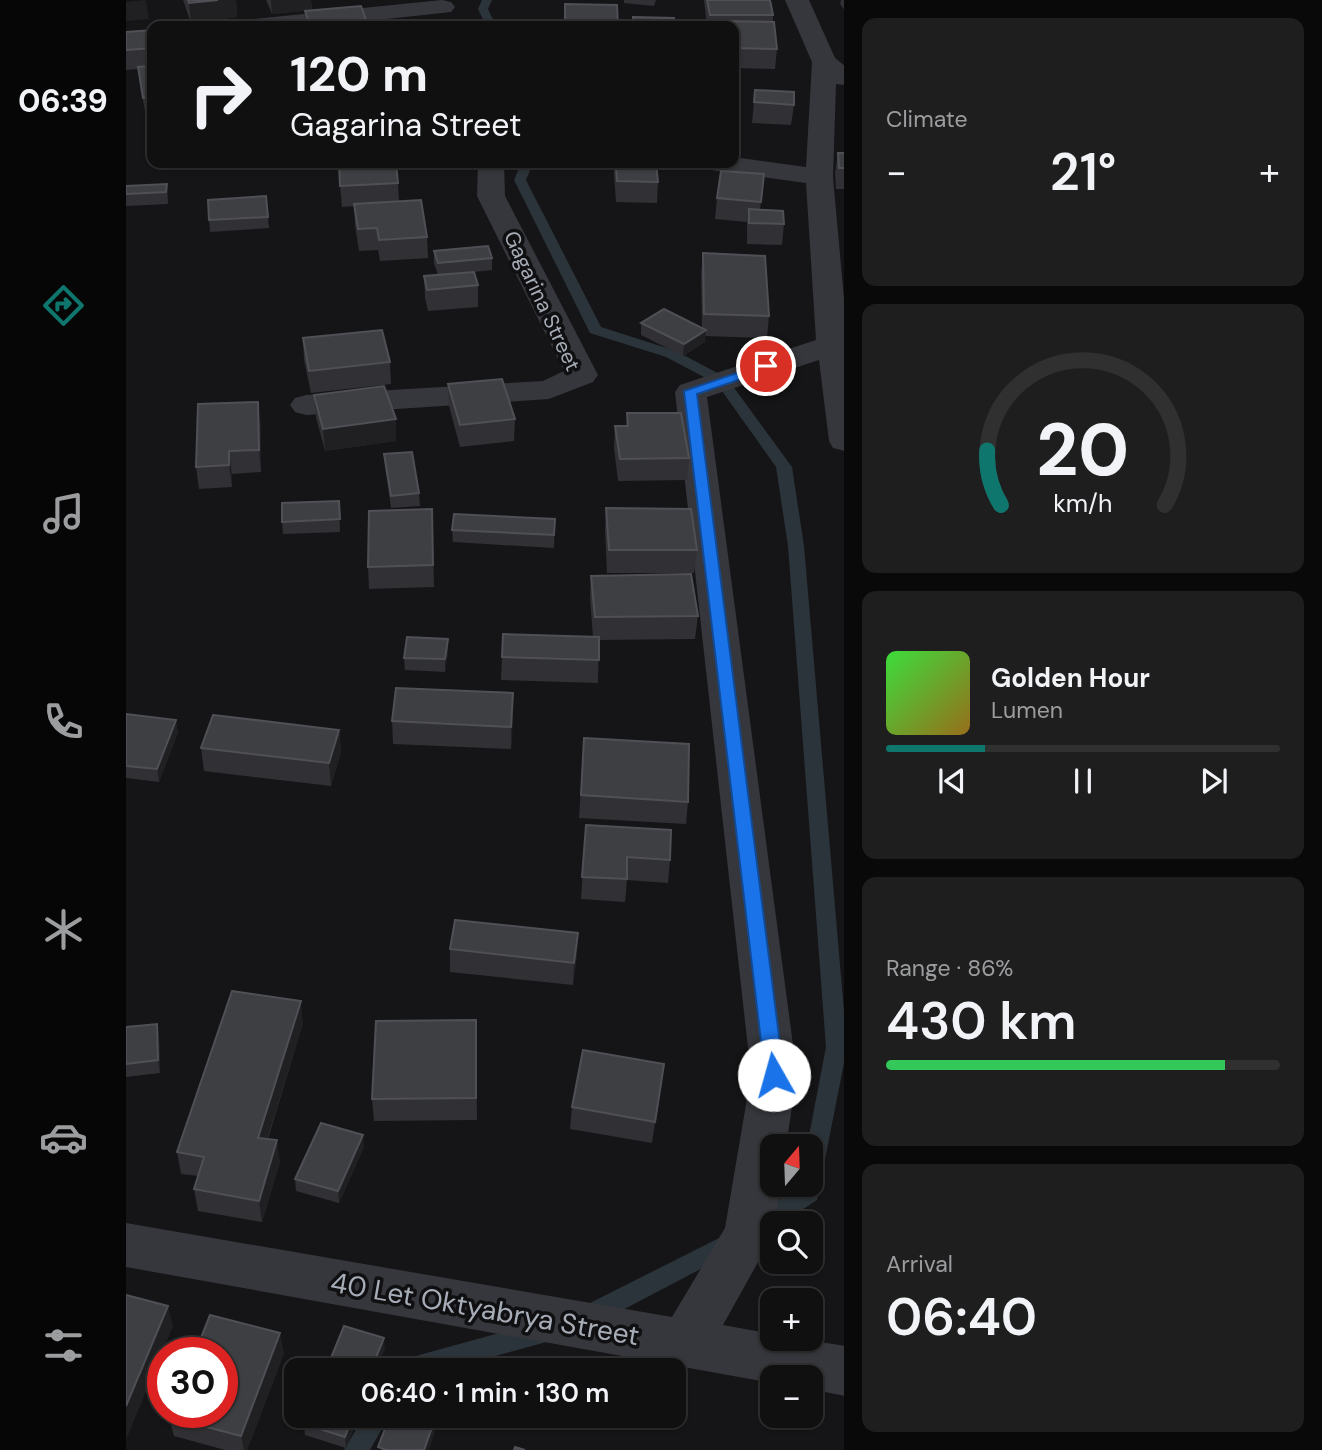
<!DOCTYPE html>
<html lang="en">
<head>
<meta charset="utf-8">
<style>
	:root { --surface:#101011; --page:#1e1e1f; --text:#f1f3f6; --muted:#9c9d9f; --line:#303031; --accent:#0f766e }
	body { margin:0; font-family:"DM Sans",sans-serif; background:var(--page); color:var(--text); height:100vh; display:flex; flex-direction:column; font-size:26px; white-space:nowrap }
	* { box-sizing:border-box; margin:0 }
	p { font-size:23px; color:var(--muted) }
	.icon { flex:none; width:38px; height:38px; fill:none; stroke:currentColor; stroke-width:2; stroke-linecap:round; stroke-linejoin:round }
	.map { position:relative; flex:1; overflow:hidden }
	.sheet { display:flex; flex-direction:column; gap:18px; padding:18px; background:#090909; width:478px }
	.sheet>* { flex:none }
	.hud { position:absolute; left:21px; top:21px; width:592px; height:147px; border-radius:14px; box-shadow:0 2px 5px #0004,0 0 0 2px var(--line); background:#101011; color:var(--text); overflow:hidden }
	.needle { width:46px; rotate:19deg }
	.fabs { position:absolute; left:634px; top:1134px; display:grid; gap:14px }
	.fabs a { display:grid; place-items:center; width:63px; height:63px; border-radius:14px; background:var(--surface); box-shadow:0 2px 5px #0004,0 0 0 2px var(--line); font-size:35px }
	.speed { position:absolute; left:21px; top:1337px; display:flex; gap:14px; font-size:35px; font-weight:700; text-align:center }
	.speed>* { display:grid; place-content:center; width:91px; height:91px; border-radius:50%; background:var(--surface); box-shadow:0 2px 5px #0004,0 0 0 2px var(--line); line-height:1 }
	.speed .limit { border:10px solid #d22; background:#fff; color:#111 }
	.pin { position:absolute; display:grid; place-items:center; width:60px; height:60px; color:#fff; margin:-30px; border:4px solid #fff; border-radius:50%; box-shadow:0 2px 7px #0007 }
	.me { position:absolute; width:77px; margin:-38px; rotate:353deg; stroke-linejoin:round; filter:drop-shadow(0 0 5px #0008) }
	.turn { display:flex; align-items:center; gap:24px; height:147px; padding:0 28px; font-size:32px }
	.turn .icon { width:91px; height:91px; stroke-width:2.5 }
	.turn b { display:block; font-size:49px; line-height:60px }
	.big { font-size:52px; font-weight:600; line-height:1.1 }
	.sheet .widget { flex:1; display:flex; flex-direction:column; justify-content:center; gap:10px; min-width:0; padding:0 24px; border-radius:14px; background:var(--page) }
	.sheet .dial { align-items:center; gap:0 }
	.dial svg { height:182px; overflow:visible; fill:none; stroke:var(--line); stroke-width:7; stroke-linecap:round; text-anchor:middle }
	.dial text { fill:var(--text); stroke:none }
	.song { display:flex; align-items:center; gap:21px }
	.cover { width:84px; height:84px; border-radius:10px; background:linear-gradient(135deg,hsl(120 70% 55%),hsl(40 70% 35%)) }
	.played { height:7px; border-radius:4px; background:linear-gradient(90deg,var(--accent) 25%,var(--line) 25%) }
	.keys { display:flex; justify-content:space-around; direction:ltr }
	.heat { display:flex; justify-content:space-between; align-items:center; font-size:38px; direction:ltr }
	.charge { height:10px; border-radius:5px; background:linear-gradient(90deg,#34c759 86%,var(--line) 0) }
	.trip { position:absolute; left:158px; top:1358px; width:402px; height:70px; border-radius:14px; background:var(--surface); box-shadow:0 2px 5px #0004,0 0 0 2px var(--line); font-weight:600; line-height:70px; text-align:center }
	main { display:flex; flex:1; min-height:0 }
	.tabs { display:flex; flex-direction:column; width:126px; justify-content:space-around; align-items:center; background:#060607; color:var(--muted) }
	.tabs .icon { width:49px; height:49px }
	.tabs .on { color:var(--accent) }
	.tabs b { font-size:32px; color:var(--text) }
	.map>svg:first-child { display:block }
</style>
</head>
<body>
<main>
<nav class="tabs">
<b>06:39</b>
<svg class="icon on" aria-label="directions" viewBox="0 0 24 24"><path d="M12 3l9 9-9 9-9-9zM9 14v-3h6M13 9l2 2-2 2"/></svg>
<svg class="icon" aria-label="music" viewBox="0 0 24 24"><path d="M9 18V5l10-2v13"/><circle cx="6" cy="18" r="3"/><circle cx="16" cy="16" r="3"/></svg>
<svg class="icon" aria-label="phone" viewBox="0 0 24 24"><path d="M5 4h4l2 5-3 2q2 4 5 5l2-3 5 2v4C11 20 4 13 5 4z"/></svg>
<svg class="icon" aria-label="climate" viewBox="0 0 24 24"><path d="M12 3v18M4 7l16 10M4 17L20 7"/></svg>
<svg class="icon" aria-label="car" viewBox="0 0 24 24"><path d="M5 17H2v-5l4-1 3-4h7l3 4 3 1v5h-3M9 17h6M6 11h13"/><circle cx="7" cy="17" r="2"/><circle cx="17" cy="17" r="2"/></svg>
<svg class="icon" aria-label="filters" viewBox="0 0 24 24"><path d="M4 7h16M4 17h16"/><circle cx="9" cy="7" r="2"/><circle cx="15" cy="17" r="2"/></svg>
</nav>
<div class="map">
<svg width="719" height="1450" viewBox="0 0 719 1450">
	<rect width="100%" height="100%" fill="#151517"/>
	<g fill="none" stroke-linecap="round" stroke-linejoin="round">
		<path fill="#2b343a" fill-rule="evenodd" d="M356,0H366L362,9L370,26H360L352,9Z
			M395,163H407L400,180L475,327L550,351L601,378L666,467L678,546L719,1023V1058L691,1200L656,1223H646V1230L631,1238L623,1235L620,1228L623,1221L674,1185H684V1146H681L700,1047L662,546L650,467L591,384L540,357L464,333L388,180Z
			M603,1233L611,1236L614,1243L611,1250L468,1325L460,1328L452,1325L448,1317L452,1309Z
			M417,1321L425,1324L429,1332L425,1340L417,1343L318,1370H267L271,1362L279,1359Z
			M238,1416H263L244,1450H218Z"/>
		<path fill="#36373c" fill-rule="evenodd" d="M316,0L325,2L329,7L325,12L196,26H115L118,21L127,19Z
			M659,0H683L709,58L719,66V85L710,84L707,177L719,310V451L707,448L703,441L693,360L581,397L671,1075L660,1146H646V1185H655L649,1223H646V1237L597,1325L646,1334V1339H675L719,1346V1396L684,1389V1377H646V1383L0,1267V1223L546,1317L599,1228L625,1075L549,392L554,385L690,340L680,183L591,171L581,169L578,163H607V157L680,167L686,62Z
			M352,163H378L379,196L472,375L467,382L423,399L180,415L169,412L164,405L169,398L180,395L417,381L438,371L351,196Z"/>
	</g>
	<path fill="#313135" d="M57,0H110L111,17L65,23Z
		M140,0H185L186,10L146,14Z
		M498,0H530L528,6L498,3Z
		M578,0H644L647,15V22L651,49L649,69L607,68V26H581Z
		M715,0H719V11L714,4Z
		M179,11L241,26H180Z
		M26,30V117L20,118L12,69L0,70V32Z
		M629,90L668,105L665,125L626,123Z
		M712,153H719V189H710L709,173Z
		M212,163L272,183L273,202L301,237L302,258L254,261L252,250L233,251L229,225L228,206L216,207Z
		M488,163H530L532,182L531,203L490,202L488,174Z
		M638,174L634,210L658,224L656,245L621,244V222L589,219L591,198Z
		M41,184L42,204L0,206V186Z
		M140,196L143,228L84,232L83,220Z
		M308,251L366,258V270L348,272L352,285V307L302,311L299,298L298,276L312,275L308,263Z
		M577,253L643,316L641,338L579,336V342L557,356L515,335V323L576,328L575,274Z
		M177,338L264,362L265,384L185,393L178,360Z
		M322,384L389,419L388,441L334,447L323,406Z
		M188,395L270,419V441L199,451L190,417Z
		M501,413L563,458L561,480L492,481L488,448L489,426H500Z
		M135,424V472L106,474V487L73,489L70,467Z
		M258,454L293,493L294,506L265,508L259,466Z
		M213,501L214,532L157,534L156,522Z
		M480,508L571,550L568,573H481L479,531Z
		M306,509L308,587L243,589L242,567Z
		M429,519L428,548L327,542L326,530Z
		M465,576L572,616L569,639L473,640L472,683L375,680L376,657L467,637L464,598Z
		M322,639V652L319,672L279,670L278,658Z
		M0,714L52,732L33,782L0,778Z
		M387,716L385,749L267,744L266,721Z
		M213,730L215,752L205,786L78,771L75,748Z
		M458,738L562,802L560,824L453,818Z
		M460,825L544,860L542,883L501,880L499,902L455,899Z
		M324,949L451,955L447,985L324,972Z
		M350,1020L351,1120L248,1121L246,1099Z
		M177,1023L142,1139L154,1162L136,1222L72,1211L68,1189L72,1176L55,1174L51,1152Z
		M31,1024L33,1036L34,1073L0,1077V1027Z
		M538,1064L526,1143L444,1129L446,1107Z
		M238,1147L213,1203L170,1191L169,1179Z
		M158,1353L121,1450H99L48,1436L43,1417Z
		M233,1416L220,1448L179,1435L178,1424Z"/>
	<path fill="#202023" d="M20,0L23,19L0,21V2Z
		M92,0H110L111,17L65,23L63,3Z
		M145,0H185L186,10L146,14Z
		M241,23V26H210Z
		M580,330L579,342L557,356L558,344Z
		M132,402L135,424V472L133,450Z
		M270,419V441L199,451L197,429Z
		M103,451L106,474V487L103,465Z
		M322,639V652L319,672V659Z
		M387,693V716L385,749V727Z
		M50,720L52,732L33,782L31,769Z
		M213,730L215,752L205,786L203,763Z
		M452,933L451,955L447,985L448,963Z
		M175,1001L177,1023L135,1159L132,1138Z
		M31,1024L33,1036L34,1073L32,1060Z
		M538,1064L536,1086L526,1143L529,1122Z
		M237,1135L238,1147L213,1203L212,1191Z
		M151,1140L154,1162L136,1222L133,1201Z
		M42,1306L47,1326L0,1440V1406Z
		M154,1333L158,1353L121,1450H118L115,1436Z
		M258,1338L259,1349L250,1370H245Z
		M227,1416H233L220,1448L219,1437Z
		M310,1416H314L303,1450H298Z"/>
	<path fill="#3e3f43" stroke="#4e5055" stroke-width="2" d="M62,0H92L63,3Z
		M581,0H644L647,15H584Z
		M439,4L491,5L492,26H439Z
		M235,6L241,23L210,26H184L179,11Z
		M507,17L548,18V26H507Z
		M131,20L132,26H94V22Z
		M597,21L648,22L651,49L607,48V26H598Z
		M26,30V48L0,50V32Z
		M26,66V97L17,98L12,67Z
		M629,90L668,92V105L628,102Z
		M712,153H719V168H713Z
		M213,163H270L272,183L214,186Z
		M490,163H530L532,182L491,181Z
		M595,171L638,174L635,202L591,198Z
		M41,184L40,192L0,194V186Z
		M140,196L142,217L83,220L82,200Z
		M295,200L301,237L253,240L251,228L232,229L228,204Z
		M623,209L657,211L658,224L623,223Z
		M362,246L366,258L312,263L308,251Z
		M577,253L639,256L643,316L578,314Z
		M348,272L352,285L301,290L298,276Z
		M538,309L580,330L558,344L515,323Z
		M256,330L264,362L183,371L177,338Z
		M376,379L389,419L334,425L322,384Z
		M258,386L270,419L197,429L188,395Z
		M132,402L133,450L103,451V465L70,467L72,404Z
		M501,413H555L563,458L494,459L489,426H502Z
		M286,452L293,493L265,496L258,454Z
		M213,501L214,519L156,522V503Z
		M480,508L565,509L571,550H483Z
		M306,509L307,565L242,567L243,511Z
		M328,514L429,519L428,535L326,530Z
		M565,574L572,616L469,617L465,576Z
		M377,634L473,637V660L376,657Z
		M281,637L322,639L319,659L278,658Z
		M270,688L387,693L385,727L266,721Z
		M0,714L50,720L31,769L0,766Z
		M87,715L213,730L203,763L75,748Z
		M458,738L563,744L562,802L455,795Z
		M460,825L545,830L544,860L501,857V879L456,877Z
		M329,920L452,933L448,963L324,949Z
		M106,991L175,1001L132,1138L151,1140L133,1201L68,1189L78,1157L51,1152Z
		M350,1020V1098L246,1099L250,1021Z
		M31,1024L32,1060L0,1064V1027Z
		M457,1050L538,1064L529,1122L446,1107Z
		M195,1123L237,1135L212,1191L169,1179Z
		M0,1295L42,1306L0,1406Z
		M84,1315L154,1333L115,1436L43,1417L45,1412H96V1353H69Z
		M218,1326L258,1338L245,1370H200Z
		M181,1416H227L219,1437L178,1424Z
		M264,1416H310L298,1450H260L252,1447Z
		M389,1447L399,1450H388Z"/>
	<path fill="#1a73e8" stroke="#114b97" stroke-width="2" d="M640,363L645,364V369L571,394L658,1075L655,1081L648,1083L642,1081L639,1075L558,391Z"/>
	<g text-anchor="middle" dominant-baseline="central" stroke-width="7" stroke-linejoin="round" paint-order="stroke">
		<g font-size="21" fill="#a7adb7" stroke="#101012">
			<text transform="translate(416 301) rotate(65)">Gagarina Street</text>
		</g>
		<g font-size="28" fill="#a7adb7" stroke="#101012">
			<text transform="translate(359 1309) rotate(10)">40 Let Oktyabrya Street</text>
		</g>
	</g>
</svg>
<div class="fabs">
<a><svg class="needle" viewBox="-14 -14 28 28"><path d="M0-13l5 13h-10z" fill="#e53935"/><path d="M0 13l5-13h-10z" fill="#9c9d9f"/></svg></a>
<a><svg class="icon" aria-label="search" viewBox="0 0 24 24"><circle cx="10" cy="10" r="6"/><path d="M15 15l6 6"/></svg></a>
<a>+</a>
<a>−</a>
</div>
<div class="speed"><div class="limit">30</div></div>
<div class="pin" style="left:640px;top:366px;background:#d93025"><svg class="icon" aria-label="arrive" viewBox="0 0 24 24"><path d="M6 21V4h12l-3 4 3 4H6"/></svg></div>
<svg class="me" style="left:648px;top:1075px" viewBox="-20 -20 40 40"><circle r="19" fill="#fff"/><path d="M0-13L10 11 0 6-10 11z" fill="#1a73e8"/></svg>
<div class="trip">06:40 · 1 min · 130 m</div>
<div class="hud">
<div class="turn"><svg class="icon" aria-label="right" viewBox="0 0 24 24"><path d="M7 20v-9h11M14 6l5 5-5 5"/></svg><div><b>120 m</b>Gagarina Street</div></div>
</div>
</div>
<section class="sheet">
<div class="widget"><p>Climate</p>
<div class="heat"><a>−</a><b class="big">21°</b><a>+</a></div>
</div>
<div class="widget dial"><svg viewBox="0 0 100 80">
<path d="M14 69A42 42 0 1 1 86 69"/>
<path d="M14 69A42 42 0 0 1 8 45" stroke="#0f766e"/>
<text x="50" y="56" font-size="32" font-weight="700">20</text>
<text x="50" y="72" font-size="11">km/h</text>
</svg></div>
<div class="widget">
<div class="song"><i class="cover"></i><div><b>Golden Hour</b><p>Lumen</p></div></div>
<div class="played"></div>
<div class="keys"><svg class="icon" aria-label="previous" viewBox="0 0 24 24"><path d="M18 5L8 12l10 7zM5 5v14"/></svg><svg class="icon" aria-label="pause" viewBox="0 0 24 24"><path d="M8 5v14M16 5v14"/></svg><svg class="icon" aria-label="next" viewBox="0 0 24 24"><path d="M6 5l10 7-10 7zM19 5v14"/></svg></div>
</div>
<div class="widget"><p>Range · 86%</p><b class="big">430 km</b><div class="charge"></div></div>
<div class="widget"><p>Arrival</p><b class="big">06:40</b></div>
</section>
</main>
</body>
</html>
